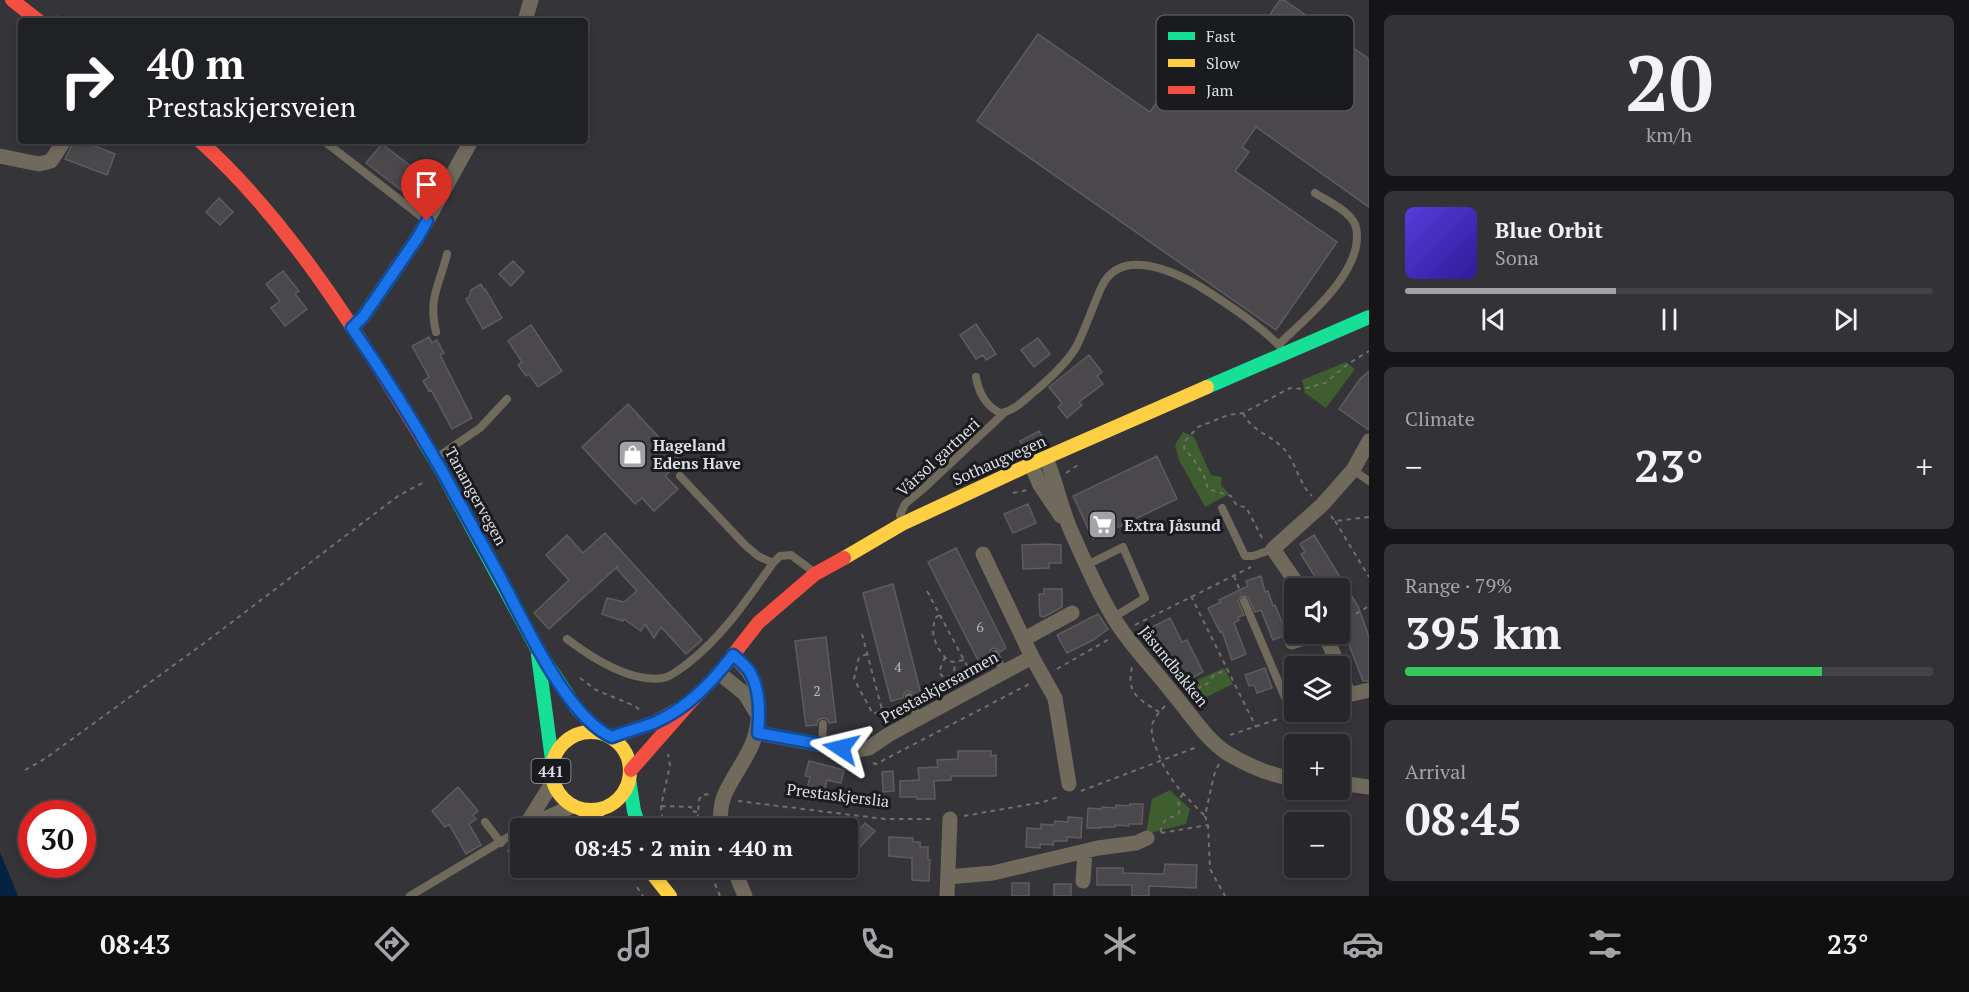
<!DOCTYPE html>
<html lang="en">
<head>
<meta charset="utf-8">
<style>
	:root { --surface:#27272b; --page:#333337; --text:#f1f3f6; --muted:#a4a5a9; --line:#434447; --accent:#a2a3a9 }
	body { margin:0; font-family:"PT Serif",serif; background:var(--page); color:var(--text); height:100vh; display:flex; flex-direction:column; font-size:22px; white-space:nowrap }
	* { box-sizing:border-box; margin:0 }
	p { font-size:20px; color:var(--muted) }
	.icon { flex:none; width:33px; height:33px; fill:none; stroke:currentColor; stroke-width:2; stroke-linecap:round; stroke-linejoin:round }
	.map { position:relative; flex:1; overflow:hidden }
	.drawer { display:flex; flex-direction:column; gap:15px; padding:15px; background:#151518; width:600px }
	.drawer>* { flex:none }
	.hud { position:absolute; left:18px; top:18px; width:570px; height:126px; border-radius:6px; box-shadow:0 3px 9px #0003,0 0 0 2px var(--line); background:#202124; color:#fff; overflow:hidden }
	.controls { position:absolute; left:1284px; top:578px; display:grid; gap:12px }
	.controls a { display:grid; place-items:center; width:66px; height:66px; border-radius:6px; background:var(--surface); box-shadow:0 3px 9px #0003,0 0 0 2px var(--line); font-size:30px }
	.speed { position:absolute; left:18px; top:800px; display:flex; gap:12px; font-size:30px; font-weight:700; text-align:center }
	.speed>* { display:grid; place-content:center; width:78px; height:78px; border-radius:50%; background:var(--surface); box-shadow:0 3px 9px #0003,0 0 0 2px var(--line); line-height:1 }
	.speed .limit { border:9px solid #d22; background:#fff; color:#111 }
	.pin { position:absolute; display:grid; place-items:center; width:51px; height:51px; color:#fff; margin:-62px -26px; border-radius:50% 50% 50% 0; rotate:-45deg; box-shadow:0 0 6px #0007 }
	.pin .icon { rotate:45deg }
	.me { position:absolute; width:66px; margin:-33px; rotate:280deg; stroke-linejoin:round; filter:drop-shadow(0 0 4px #0008) }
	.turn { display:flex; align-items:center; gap:21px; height:126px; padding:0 30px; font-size:27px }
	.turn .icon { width:78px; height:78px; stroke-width:2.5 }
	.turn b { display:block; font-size:42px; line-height:51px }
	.big { font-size:45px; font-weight:800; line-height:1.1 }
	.drawer .card { flex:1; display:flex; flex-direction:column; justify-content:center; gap:9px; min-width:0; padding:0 21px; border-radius:9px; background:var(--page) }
	.drawer .dial { align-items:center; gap:0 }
	.dial b { font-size:78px; line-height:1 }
	.song { display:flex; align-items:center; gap:18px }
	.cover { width:72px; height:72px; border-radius:9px; background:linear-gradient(135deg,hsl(250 70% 55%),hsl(250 70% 35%)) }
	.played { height:6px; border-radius:3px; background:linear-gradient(90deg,var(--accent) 40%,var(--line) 40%) }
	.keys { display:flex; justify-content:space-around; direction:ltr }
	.heat { display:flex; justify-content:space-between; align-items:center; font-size:33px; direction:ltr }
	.charge { height:9px; border-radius:4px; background:linear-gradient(90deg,#34c759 79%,var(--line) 0) }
	.trip { position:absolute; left:510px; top:818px; width:348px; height:60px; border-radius:6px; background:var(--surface); box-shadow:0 3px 9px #0003,0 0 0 2px var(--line); font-weight:800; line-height:60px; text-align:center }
	.dock { display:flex; height:96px; justify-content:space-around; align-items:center; background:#101011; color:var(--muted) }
	.dock .icon { width:42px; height:42px }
	.dock .on { color:var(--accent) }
	.dock b { font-size:27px; color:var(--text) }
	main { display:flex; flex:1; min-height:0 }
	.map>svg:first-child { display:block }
</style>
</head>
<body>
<main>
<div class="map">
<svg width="1369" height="896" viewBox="0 0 1369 896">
	<rect width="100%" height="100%" fill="#343439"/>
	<path fill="#3e5e2f" d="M1346,362L1355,369L1326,408L1305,393L1302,380Z
		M1183,432L1194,437L1211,475L1222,477L1221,485L1229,494L1205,507L1179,460L1175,445Z
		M1224,668L1233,684L1194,703L1182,687Z
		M1170,790L1190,809L1186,824L1146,834L1152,799Z"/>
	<path fill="#052341" d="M0,853L2,857L18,896H0Z"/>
	<path fill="#4a484b" stroke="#5e5c60" stroke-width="1.5" d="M1280,0H1284L1369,59V207L1256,127L1242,147L1249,152L1235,171L1337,242L1276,330L977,121L1038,34L1150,112L1178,72L1213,96Z
		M74,141H82L115,154L107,175L65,159Z
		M382,144L429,180L414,200L366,163Z
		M219,198L233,212L220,225L206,212Z
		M513,261L524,272L511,286L499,274Z
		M283,271L299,291L295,294L307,309L285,326L271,308L280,301L266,284Z
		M481,284L484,290L485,289L502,318L483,329L466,299L469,297L471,290Z
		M976,324L996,354L986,360L983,355L976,359L960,335Z
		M531,325L562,371L538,387L529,374L526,376L518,365L522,362L508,341Z
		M429,337L432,343L437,340L444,353L440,355L472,418L452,429L431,390L429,391L423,381L429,377L412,346Z
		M1038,338L1050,354L1034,367L1021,350Z
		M1089,355L1102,372L1097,376L1103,384L1079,402L1082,405L1067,418L1058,407L1062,403L1049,387Z
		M1369,371V430L1339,409L1360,379Z
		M628,404L681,461L665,476L678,489L654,511L642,498L635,504L582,447Z
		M1039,431L1045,442L1026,452L1020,441Z
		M1157,456L1177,499L1093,539L1073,496Z
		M1028,504L1036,523L1013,533L1004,514Z
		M605,533L702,640L686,654L661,627L654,638L645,624L641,631L624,619L623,621L602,614L607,598L624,602L637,591L617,569L618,566L549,629L534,613L569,580L546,555L567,535L583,553Z
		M1314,535L1358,606L1369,637V681H1363L1343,629L1347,627L1340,616V588H1322L1301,554L1305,552L1300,544Z
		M1048,544L1061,545V563H1049V568L1023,569L1022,545Z
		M956,548L1006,648L1000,652L998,649L993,648L990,651V657L979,662L928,562Z
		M1261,576L1265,592L1268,591L1273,606L1275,605L1287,634L1273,640L1261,610L1255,612L1248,597L1241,596L1238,601L1244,615L1238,617L1239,620L1234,623L1246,654L1232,660L1222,631L1220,632L1208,608L1221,602L1219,600L1248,586L1246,581Z
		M893,584L921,694L915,695L912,692L907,691L904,694L903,698L891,701L863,593Z
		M1044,589H1062V607L1044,617L1040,616L1039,594H1044Z
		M1098,614L1108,629L1093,640L1067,653L1057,635Z
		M1170,618L1182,642L1187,640L1203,672L1184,682L1181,676L1177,678L1160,646L1155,649L1146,630Z
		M826,637L836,722L829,723L827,719L823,718L818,720L817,725L806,726L795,641Z
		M1265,668L1272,688L1257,693L1254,685L1249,686L1245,675Z
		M958,751H991V756L996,755V776H951V780L934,781L935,799H917V797H900V781L919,780L918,768L938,767L937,760L958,759Z
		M809,761L844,770L841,783L827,780L822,801L805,797L810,777L805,776Z
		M893,771L894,791L883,792L882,772Z
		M458,787L478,811L473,815L476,819L469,824L481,845L466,854L449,824L445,827L432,811Z
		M1130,804H1143L1142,824H1129V826L1115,825V827H1101V828H1087L1088,808L1102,809V807L1116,808V805L1130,806Z
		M1068,817L1082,818L1081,838L1067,837V841H1054L1053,845L1040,844V848L1026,847L1027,828L1041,829V824L1054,825L1055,821L1068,822Z
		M865,823L875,831L857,850L848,842Z
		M889,837L913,838V842H920V847H928V860H930L929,881L912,880V858L889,856Z
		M1165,864L1197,865L1196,888L1149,886V896H1132V885H1097V868H1123V873L1164,874Z
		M1012,883H1029V896H1012Z
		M1054,884H1071V896H1054Z"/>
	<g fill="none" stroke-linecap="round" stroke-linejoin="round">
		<path stroke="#736f69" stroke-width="2" stroke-dasharray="4.5 4.5" stroke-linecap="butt" d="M57,16L65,21
			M1243,413C1251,431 1269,434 1282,447C1296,460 1298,483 1312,496
			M1066,473L1081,463
			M1013,493L1028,490
			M1331,516L1335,521L1369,517
			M1335,521L1369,577
			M1262,538L1246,507L1237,506L1231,496L1208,489L1204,476L1194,460L1184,448L1185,441L1198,427L1228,415L1243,413L1290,388L1303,389L1325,383L1348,364L1369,351
			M1234,576L1241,593
			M927,591L971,673
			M1191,596L1256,727
			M939,615L935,618C934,624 932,631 934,637C936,646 945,662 954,662C956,662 962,660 964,660
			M1340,623L1369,606
			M1135,625L1251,567
			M862,634L885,721
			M867,654L859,657L854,679L873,714L882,710
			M945,657L939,672L942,676H951L954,672L955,663
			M1132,667C1126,694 1139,699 1159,712
			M1057,669L1109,639
			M580,678L596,690L635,706L641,711
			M1189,693L1207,684L1213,676L1227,669
			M1165,706C1160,711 1154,718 1152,725C1151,733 1153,741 1156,748C1167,779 1183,794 1205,816
			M1230,735L1281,718
			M873,763L876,764L1031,683
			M1219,764L1214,775L1205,816L1208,825L1210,869L1225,896
			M25,770L46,758L207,641L398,496L426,481
			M1081,791L1197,747
			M738,801L885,819H935
			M661,806L691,807V811L697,812
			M964,816L1043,802L1061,796
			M663,828L661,806L670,765L668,754
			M697,828L699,800L702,795L710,794
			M1161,832C1161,820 1168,818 1178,815L1180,808L1178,801L1183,794
			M1161,833L1208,825
			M507,851L520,850
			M676,867L682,878
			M708,867L720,896
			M637,887L643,896"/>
		<path stroke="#706a5d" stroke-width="8" d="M324,141L427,221
			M436,332C428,297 439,287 447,254
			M1279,344C1306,319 1369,267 1355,224C1348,210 1327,201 1315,193
			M976,377C979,393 985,405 1000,413C1013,412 1024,400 1034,392C1047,381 1066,363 1075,349C1086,329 1092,307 1102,286C1121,247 1173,271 1199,286C1223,301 1269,331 1285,353
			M436,458L480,428L507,399
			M1353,470L1369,481
			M680,476L745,545L758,556L773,563L780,556L791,555L814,572
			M1222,508L1245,556H1253L1273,549
			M902,523L900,515L905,504L923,489L1004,413
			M1087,565L1123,547L1145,598L1114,617
			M1244,601L1292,714
			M567,639C592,658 630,683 663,678C671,677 680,669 687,664C723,636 747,600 773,563
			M995,654L1004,672
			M909,697L918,719
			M822,745L823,724
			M485,822L501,843
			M410,896L520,830"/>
		<path stroke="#706a5d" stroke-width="15" d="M525,21L531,0
			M0,156L39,164L51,161L64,141
			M352,328L363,317L418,237L471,141
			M1046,458C1056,482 1061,508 1071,531C1086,564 1102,603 1123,632C1139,654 1158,674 1175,696C1191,715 1206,739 1227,753C1248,766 1270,775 1294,779
			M1031,464L1040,485L1061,516
			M983,554L1032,657L1055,698L1069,784
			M1300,588L1273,549L1322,505L1353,470L1369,441
			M1324,633L1339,666
			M1024,639L1072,613
			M1292,642L1319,633
			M1340,668L1348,695L1369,690
			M719,673L745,694L756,712
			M758,733L854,751L869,748L888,735L1032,657
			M612,737L656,722L681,708
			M1340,783L1369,787
			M524,828L553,782
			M524,828L573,806
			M720,828C720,818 720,806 724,796C738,764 761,746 758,707C756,680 753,674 733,655
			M733,867L745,896
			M948,877L993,873L1098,848L1136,843L1147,838
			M1083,881L1085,852
			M947,896L950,819"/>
		<path stroke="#16e098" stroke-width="14" d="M1207,387L1369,317
			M424,442L442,472L536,647L577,709L601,732
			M538,655L552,760
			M629,779L634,811L640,828"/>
		<path stroke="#ffcf43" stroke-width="14" d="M844,558L902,524L1031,464L1207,387
			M552 771a39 39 0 1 1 78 0a39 39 0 1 1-78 0Z
			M581,809L610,828
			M647,867L670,896"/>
		<path stroke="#f24e42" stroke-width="14" d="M12,0L39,21
			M200,141C292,224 360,337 424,442
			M631,770L689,704L719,673L758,623L815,574L844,558"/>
	</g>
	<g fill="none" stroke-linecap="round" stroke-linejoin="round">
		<defs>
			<path id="route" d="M427,221L418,237L363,317L352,328C384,374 414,422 442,471C461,506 480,540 499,575C523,619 566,717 612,737C626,731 642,728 656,722C689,707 712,682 733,655C739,660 746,666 750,672C760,689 760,714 758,733L841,748"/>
		</defs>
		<use href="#route" stroke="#114b97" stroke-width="15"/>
		<use href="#route" stroke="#1a73e8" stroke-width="10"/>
	</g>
	<defs>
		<symbol id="shop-square" viewBox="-11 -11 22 22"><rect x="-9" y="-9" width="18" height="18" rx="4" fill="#a2a3a9" stroke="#1a1b1f"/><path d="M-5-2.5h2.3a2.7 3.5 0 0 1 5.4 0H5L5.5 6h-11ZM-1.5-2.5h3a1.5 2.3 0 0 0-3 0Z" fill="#fff"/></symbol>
		<symbol id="supermarket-square" viewBox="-11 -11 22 22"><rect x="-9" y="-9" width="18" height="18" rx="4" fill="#a2a3a9" stroke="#1a1b1f"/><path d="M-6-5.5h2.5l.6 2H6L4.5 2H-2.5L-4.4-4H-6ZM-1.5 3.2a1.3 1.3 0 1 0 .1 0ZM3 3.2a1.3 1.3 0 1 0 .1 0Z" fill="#fff"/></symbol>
	</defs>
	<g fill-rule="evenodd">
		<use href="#shop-square" x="616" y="438" width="33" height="33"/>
		<use href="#supermarket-square" x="1086" y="508" width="33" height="33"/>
	</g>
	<g text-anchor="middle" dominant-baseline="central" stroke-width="6" stroke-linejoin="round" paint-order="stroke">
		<g font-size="14" fill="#b9b9be">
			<text x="980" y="626">6</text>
			<text x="898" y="666">4</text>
			<text x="817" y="690">2</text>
		</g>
		<rect fill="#1a1b1f" stroke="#a3a4aa" stroke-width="1.5" x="531.5" y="759" width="39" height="24" rx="4.5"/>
		<g font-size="15" font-weight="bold" fill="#dedfe5">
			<text x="551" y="771">441</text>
		</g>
		<g font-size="16" font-weight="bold" fill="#dedfe5" stroke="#1a1b1f" text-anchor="start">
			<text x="653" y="445">Hageland<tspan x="653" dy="18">Edens Have</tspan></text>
			<text x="1124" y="525">Extra Jåsund</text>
		</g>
		<g font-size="16" fill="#dedfe5" stroke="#1a1b1f">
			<text transform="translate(938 457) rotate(-43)">Vårsol gartneri</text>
			<text transform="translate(999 460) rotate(-24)">Sothaugvegen</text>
			<text transform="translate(476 496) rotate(61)">Tanangervegen</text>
			<text transform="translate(1174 666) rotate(51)">Jåsundbakken</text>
			<text transform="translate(939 687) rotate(-29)">Prestaskjersarmen</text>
			<text transform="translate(838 795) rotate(7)">Prestaskjerslia</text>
		</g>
	</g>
	<rect x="1156" y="15" width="198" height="96" rx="9" fill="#1a1b1f" stroke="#55565a" stroke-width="1.5"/>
	<rect x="1168" y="32" width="27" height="8" fill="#16e098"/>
	<rect x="1168" y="59" width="27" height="8" fill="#ffcf43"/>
	<rect x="1168" y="86" width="27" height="8" fill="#f24e42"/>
	<g font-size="16" fill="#dedfe5">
		<text x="1206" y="42">Fast</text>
		<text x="1206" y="69">Slow</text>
		<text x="1206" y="96">Jam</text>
	</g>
</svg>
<div class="controls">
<a><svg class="icon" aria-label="sound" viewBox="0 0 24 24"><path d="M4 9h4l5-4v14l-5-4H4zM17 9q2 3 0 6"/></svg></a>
<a><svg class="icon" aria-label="layers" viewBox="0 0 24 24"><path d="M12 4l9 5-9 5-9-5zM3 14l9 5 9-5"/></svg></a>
<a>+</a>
<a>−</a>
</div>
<div class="speed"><div class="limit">30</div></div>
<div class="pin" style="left:427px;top:221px;background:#d93025"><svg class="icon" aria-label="arrive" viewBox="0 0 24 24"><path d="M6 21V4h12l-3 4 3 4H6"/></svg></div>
<svg class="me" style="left:841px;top:748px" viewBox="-20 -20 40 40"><path d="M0-17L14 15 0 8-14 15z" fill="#1a73e8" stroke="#fff" stroke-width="4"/></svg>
<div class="trip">08:45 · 2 min · 440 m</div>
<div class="hud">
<div class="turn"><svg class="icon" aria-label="right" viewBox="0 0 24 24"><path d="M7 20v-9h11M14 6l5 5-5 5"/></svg><div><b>40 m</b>Prestaskjersveien</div></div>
</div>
</div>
<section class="drawer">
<div class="card dial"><b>20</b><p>km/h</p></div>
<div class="card">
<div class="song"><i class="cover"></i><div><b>Blue Orbit</b><p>Sona</p></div></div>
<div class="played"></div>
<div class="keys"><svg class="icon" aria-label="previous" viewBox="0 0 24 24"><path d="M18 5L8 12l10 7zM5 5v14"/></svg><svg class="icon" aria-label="pause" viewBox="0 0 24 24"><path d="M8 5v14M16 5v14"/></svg><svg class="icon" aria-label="next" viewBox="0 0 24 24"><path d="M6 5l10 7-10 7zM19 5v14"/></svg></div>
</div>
<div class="card"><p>Climate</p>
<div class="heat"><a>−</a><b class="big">23°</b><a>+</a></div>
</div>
<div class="card"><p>Range · 79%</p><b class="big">395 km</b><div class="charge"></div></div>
<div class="card"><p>Arrival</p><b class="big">08:45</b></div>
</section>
</main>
<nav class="dock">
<b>08:43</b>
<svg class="icon on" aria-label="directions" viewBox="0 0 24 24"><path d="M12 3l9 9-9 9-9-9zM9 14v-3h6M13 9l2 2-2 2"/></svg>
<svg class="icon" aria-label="music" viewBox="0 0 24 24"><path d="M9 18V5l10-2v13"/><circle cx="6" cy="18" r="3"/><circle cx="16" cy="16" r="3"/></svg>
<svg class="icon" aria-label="phone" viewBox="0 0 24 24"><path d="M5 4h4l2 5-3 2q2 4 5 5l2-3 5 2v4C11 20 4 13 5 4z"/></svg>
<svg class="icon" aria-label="climate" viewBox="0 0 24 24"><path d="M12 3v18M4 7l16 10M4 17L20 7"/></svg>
<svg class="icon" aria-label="car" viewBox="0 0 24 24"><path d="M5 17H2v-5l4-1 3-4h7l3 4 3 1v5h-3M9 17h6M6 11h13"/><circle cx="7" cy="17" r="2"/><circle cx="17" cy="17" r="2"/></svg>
<svg class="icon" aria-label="filters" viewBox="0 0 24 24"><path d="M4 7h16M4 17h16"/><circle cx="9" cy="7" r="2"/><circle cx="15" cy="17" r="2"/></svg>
<b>23°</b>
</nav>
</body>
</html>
